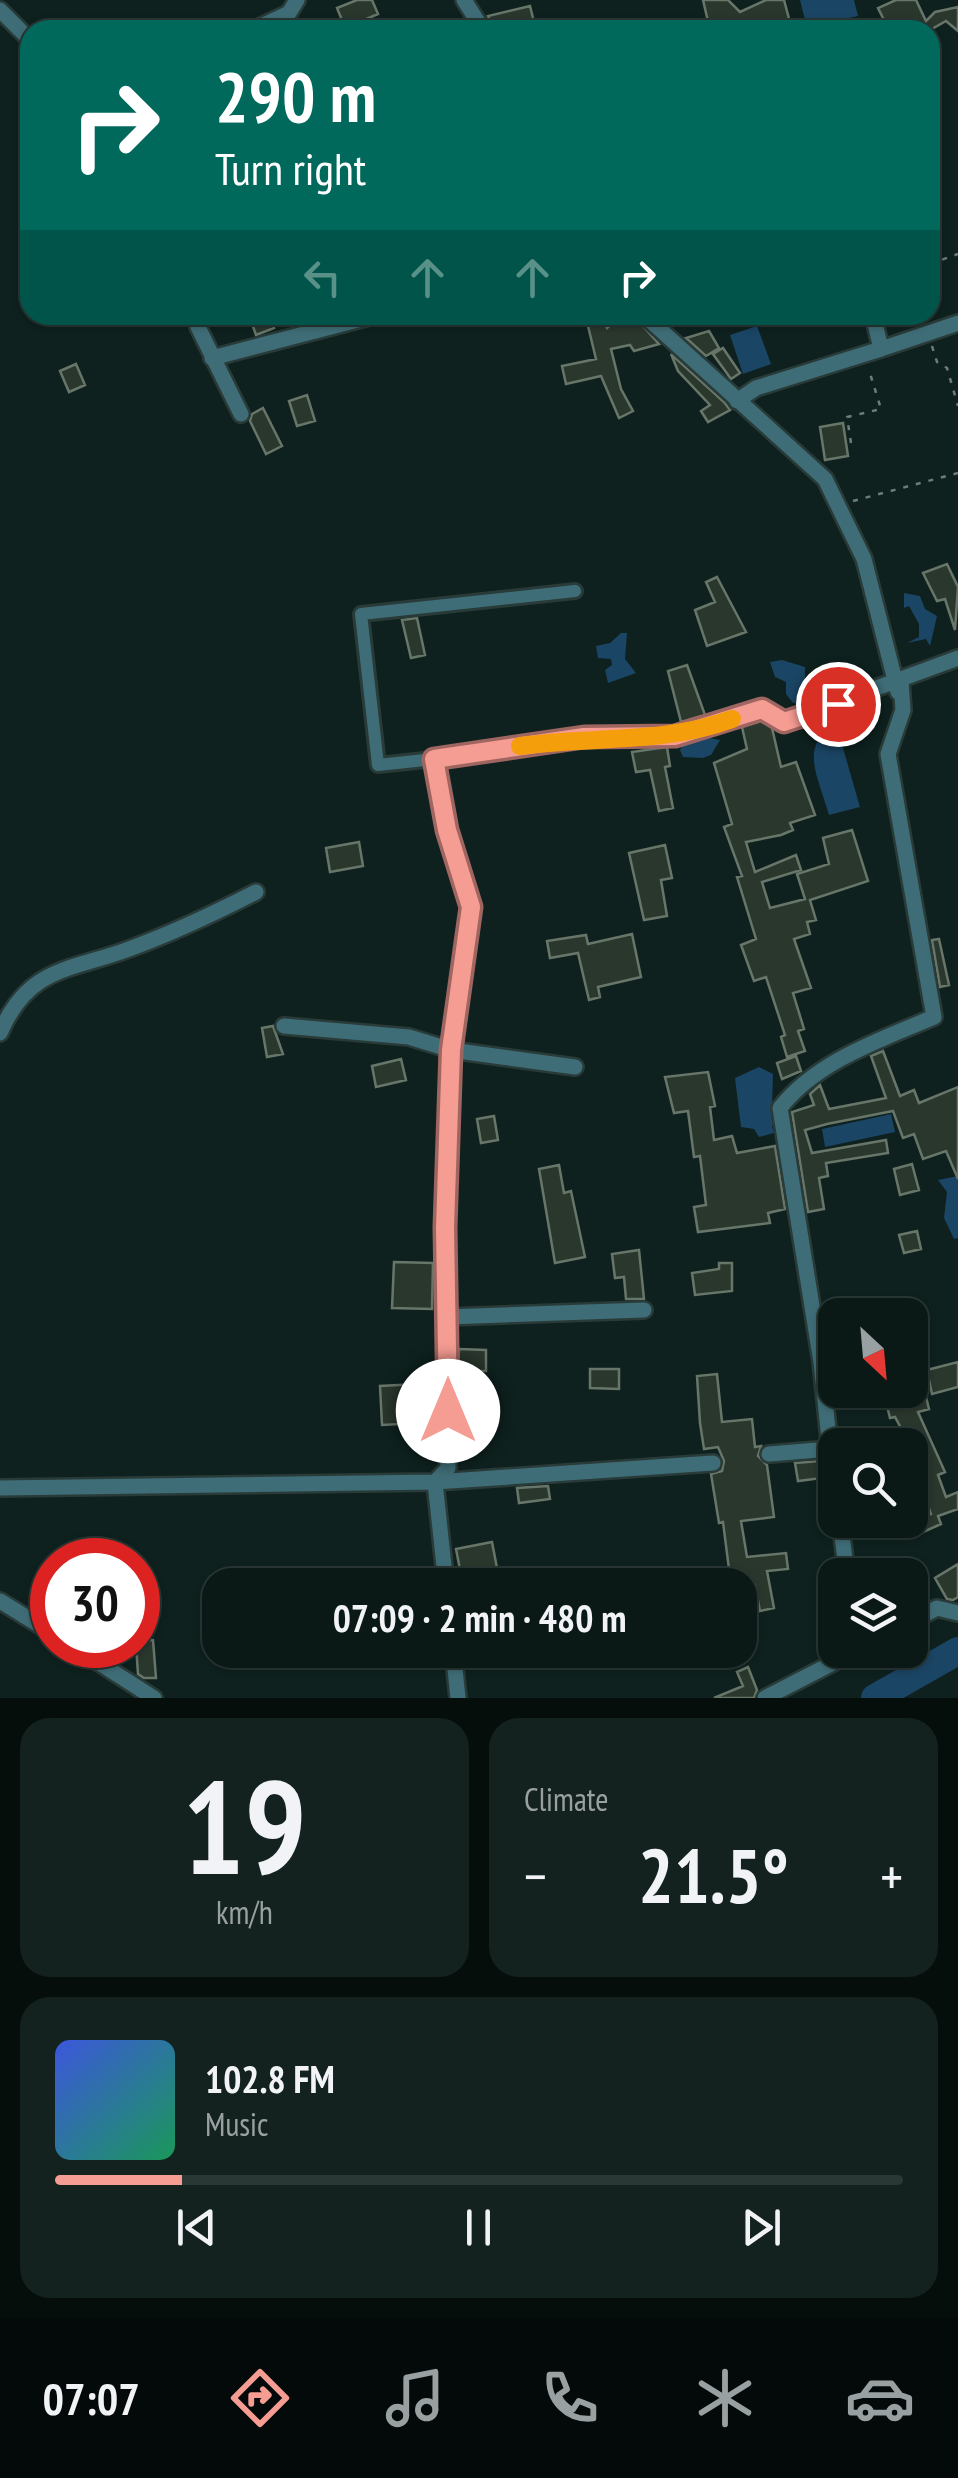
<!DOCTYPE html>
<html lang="en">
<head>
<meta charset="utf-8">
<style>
	:root { --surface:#0a1916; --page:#13221f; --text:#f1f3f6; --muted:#99a0a1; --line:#2a3835; --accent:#f59c93 }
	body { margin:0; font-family:"PT Sans Narrow",sans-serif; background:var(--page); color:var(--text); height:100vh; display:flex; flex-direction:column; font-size:38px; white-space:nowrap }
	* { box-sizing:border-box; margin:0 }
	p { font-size:32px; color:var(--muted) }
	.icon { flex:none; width:55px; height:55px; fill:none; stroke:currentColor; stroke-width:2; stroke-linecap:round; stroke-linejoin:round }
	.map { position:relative; height:1698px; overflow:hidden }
	.details { display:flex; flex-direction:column; gap:20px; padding:20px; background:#060e0c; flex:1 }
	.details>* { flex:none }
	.hud { position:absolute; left:20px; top:20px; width:920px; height:305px; border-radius:30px; box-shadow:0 2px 8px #0004,0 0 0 2px var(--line); background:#00695c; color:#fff; overflow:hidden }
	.needle { width:65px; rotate:154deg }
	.buttons { position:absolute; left:818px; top:1298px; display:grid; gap:20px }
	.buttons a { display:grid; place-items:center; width:110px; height:110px; border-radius:20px; background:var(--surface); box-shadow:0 2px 8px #0004,0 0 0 2px var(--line); font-size:50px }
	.speed { position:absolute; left:30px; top:1538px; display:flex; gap:20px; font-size:50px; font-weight:700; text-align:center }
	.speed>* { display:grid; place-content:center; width:130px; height:130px; border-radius:50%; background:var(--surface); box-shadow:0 2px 8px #0004,0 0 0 2px var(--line); line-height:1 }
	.speed .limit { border:15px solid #d22; background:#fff; color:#111 }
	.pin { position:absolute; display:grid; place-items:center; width:85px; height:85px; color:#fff; margin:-42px; border:5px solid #fff; border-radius:50%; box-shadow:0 2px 10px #0007 }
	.me { position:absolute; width:110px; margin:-55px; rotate:0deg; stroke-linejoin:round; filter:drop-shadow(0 0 8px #0008) }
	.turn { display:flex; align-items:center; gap:35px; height:210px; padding:0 30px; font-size:45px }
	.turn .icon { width:130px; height:130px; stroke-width:2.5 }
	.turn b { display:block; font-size:70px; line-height:85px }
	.lanes { display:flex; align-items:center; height:95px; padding:0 30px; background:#0003; justify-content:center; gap:50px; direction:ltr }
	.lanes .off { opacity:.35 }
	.big { font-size:75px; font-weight:700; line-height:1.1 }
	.details .widget { flex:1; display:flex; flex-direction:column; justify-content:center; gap:15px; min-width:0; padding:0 35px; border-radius:30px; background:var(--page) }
	.details .dial { align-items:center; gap:0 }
	.dial b { font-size:130px; line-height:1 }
	.song { display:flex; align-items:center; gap:30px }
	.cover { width:120px; height:120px; border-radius:15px; background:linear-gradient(135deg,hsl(230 70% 55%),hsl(150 70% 35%)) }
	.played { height:10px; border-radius:5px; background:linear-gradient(90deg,var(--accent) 15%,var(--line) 15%) }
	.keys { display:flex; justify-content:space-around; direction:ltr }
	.heat { display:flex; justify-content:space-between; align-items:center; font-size:55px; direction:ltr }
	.details .tiles { flex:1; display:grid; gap:20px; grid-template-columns:1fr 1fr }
	.widget:last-child { grid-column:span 2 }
	.trip { position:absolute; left:202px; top:1568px; width:555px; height:100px; border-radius:30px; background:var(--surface); box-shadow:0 2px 8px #0004,0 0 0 2px var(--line); font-weight:700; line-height:100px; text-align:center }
	.menu { display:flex; height:160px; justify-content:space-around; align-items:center; background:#040a09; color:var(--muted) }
	.menu .icon { width:70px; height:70px }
	.menu .active { color:var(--accent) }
	.menu b { font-size:45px; color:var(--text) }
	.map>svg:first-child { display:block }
</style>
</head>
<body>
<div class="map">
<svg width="958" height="1698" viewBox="0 0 958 1698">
	<rect width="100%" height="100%" fill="#0e211e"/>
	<path fill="#1b4564" d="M800,0H854L858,16L807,28Z
		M757,326L771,364L743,374L730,335Z
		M904,593L920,596L925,609L937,616L930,646L926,639L907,643L919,637V624L909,606L904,608Z
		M621,633H627L625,659L636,673L608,683L605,670L612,665L611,659L598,658L596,646L610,643Z
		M782,660L805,667V688L818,707L793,703L786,694V682L775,677L770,662Z
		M846,714L841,741L860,807L829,815C815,767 797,745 846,714Z
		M698,736L720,740L711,755L703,758L683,757L680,750L686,740Z
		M759,1067L773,1074L772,1107L778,1123L772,1126L774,1133L759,1137L754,1129L741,1127L735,1078Z
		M891,1114L895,1132L825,1147L822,1129Z
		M958,1176V1238L954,1239L944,1218L947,1192L938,1180Z"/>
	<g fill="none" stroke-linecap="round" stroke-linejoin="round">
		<path stroke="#1b4564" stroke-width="28" d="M875,1698L958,1651"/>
	</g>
	<path fill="#2a372d" stroke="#68766a" stroke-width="2.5" d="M357,0H372L378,14L357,23L361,30H346L337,8Z
		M703,0H728L740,12L766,0H784L792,30H710Z
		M896,0H916L926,21L935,12L958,7V31L946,21L930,30H907L904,24L889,30L878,8Z
		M530,6L536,30H494L488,16Z
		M249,315H269L274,328L256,335Z
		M624,315H633L659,344L634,351L630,345L611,349L621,389L633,411L619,418L601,376L566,384L562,366L596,359L588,326L605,322L607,328Z
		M709,331L719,348L706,356L686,338Z
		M723,348L740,373L731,379L713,354Z
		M671,354L724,402L730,410L708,422L701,411L710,405L678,371Z
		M76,364L85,385L69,392L60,371Z
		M307,395L315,421L297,426L289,401Z
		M263,408L282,446L266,454L250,421L252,414Z
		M843,423L848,456L825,460L820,427Z
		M947,564L958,587L955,630L945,599L937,601L923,573Z
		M717,577L746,632L707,646L695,610L715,602L706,582Z
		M417,618L425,655L411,658L402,620Z
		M687,665L705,715L681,722L668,671Z
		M761,721L772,728L781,767L796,762L815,815L790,823L793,830L781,835L746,842L755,872L796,855L801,870L762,882L770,908L805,899L797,874L829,864L823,838L852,830L868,881L810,900L816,920L807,922L810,934L794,939L811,988L793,993L804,1029L798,1031L805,1051L787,1057L781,1037L785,1035L766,977L754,981L741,945L756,939L737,877L742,876L724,827L732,824L714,763L747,749L742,727Z
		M667,747L670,766L665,767L673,808L659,811L650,770L636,772L632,752Z
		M359,842L363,866L330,872L326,848Z
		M665,845L672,878L661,880L667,916L644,920L629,853Z
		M632,934L641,977L598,987L600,997L589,1000L578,953L550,958L547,941L586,935L588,944Z
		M939,939L949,985L940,987L932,940Z
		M273,1026L283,1054L267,1057L262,1028Z
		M883,1051L900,1096L914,1090L919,1103L958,1087V1179L946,1151L923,1159L914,1134L903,1138L893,1111L827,1124L805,1130L812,1153L886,1140L888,1153L826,1163L828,1176L819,1178L824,1209L808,1212L792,1112L814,1105L810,1094L820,1085L829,1109L886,1098L871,1056Z
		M796,1056L801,1071L782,1079L777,1063Z
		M401,1059L406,1080L376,1087L372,1066Z
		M708,1072L715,1106L710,1107L714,1140L732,1136L737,1153L775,1146L785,1209L768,1213L770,1223L698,1232L694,1207L706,1205L700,1156L694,1157L688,1111L674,1113L665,1077Z
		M494,1116L498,1140L481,1143L477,1119Z
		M912,1164L919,1190L900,1195L894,1169Z
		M559,1165L564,1193L571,1191L585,1257L555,1263L539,1169Z
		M917,1231L921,1249L904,1253L899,1235Z
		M639,1250L644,1299H626L624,1277L615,1278L612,1254Z
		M394,1262L433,1263L432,1309L392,1308Z
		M719,1263H732V1291L695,1295L692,1273L719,1269Z
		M459,1349L486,1350V1371H458Z
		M958,1362V1387L932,1394L927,1370Z
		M590,1369H619V1389L590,1388Z
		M717,1374L722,1422L752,1419L755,1447L761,1446L758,1456L767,1465L774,1517L741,1521L747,1557L786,1553L788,1569L767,1571L774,1608L760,1611L755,1585H731L723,1522L719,1523L711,1474L722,1471L724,1461L718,1447L704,1449L700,1423L697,1376Z
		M418,1384L419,1423L382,1425L380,1386Z
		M926,1397L929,1409L918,1412L945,1472L938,1475L946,1497L958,1492V1509L938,1516L941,1524L923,1532L918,1519L931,1514L923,1492L927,1491L910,1445L895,1417L890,1418L887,1406Z
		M820,1461L822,1478L798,1481L795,1463Z
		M548,1486L550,1499L519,1503L517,1488Z
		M492,1542L497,1568L461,1575L456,1549Z
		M958,1564V1597L953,1600L947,1599L935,1578Z
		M153,1640L156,1678H144L138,1674L136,1645L138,1641Z
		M748,1667L757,1690L754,1698H714L743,1686L737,1672Z"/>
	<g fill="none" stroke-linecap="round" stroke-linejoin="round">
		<defs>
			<path id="pedestrian" d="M434,759L378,765L361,614L575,591"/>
			<path id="minor" d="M464,0L483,30
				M0,10L30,40
				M253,30L289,13L297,0
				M197,315L198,327L241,414
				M644,315L825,479L864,559L898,692
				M881,349L958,323
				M212,358L377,315
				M737,401L756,388L881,349L873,315
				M284,1026L409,1037L451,1050L575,1067
				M0,1033C29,966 70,971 129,949C170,934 217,912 256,892
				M447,1317L644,1310
				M830,1449L821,1362L780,1108C817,1061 880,1040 934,1017L888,754L903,710L901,681
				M769,1454L830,1449L835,1487
				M0,1488L435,1482L713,1463
				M840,1520L847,1575
				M446,1585L435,1482L448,1468L445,1227L451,1050L471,907L447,830L434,759L584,737L675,736L763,709L784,722L958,658
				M0,1601L52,1633
				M910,1622L937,1608L958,1613
				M71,1645L154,1698
				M453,1650L458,1698
				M765,1698L858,1650"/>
		</defs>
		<use href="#pedestrian" stroke="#293b38" stroke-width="18"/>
		<use href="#minor" stroke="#293b38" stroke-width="20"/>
		<path stroke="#6e7d7a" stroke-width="2.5" stroke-dasharray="5 8" stroke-linecap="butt" d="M930,264L958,254
			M932,346L937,362L947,368L958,406
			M851,443L847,417L881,409L869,370
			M853,501L958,473"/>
		<use href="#pedestrian" stroke="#3f6d77" stroke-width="12"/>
		<use href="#minor" stroke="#3f6d77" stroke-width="15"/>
	</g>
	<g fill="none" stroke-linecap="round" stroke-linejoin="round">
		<defs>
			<path id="route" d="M448,1411L445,1227L451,1050L471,907L447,830L434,759L584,737L675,736L762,709L784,722L838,704"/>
		</defs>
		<use href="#route" stroke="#9f6560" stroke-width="25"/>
		<use href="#route" stroke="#f59c93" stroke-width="18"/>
		<path stroke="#f59e0b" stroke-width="18" d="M520,746C591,736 665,744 732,719"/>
	</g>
</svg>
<div class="buttons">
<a><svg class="needle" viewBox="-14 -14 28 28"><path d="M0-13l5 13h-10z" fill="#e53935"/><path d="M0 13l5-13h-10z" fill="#99a0a1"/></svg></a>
<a><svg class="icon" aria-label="search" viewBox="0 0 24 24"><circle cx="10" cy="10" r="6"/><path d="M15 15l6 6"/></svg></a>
<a><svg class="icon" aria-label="layers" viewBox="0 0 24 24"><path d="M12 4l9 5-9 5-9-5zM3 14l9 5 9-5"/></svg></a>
</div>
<div class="speed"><div class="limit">30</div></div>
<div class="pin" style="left:838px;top:704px;background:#d93025"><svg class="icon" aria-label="arrive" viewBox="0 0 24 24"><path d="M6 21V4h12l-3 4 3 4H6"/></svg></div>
<svg class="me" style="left:448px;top:1411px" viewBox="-20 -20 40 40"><circle r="19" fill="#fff"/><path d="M0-13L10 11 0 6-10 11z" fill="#f59c93"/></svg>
<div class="trip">07:09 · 2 min · 480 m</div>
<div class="hud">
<div class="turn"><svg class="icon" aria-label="right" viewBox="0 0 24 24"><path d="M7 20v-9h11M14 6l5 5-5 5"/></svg><div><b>290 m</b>Turn right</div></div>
<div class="lanes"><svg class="icon off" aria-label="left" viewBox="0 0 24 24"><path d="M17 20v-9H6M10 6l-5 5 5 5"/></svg><svg class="icon off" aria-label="ahead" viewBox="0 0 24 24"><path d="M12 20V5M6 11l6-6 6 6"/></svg><svg class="icon off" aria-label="ahead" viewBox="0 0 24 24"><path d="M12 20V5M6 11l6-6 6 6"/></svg><svg class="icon" aria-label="right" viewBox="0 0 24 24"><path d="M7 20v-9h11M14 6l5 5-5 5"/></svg></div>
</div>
</div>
<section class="details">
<div class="tiles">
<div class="widget dial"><b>19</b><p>km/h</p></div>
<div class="widget"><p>Climate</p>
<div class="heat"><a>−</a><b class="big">21.5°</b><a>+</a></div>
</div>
<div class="widget">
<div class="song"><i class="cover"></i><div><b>102.8 FM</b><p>Music</p></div></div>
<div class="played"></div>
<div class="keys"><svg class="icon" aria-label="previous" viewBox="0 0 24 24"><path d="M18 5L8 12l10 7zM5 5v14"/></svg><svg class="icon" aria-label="pause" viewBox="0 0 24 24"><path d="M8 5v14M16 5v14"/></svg><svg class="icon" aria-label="next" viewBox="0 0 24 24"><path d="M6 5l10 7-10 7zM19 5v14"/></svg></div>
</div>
</div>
</section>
<nav class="menu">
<b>07:07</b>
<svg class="icon active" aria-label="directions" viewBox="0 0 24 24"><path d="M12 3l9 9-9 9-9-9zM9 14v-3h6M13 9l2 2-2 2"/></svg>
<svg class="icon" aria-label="music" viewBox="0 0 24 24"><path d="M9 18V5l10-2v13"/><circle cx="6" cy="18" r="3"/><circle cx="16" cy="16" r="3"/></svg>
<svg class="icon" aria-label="phone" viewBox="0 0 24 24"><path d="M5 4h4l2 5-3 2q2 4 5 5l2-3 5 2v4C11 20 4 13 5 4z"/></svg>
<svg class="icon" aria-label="climate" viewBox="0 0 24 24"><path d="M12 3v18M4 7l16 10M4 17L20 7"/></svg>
<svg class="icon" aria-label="car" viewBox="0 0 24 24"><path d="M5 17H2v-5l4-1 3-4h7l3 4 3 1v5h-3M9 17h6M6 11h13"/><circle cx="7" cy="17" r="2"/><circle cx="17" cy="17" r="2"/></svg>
</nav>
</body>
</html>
